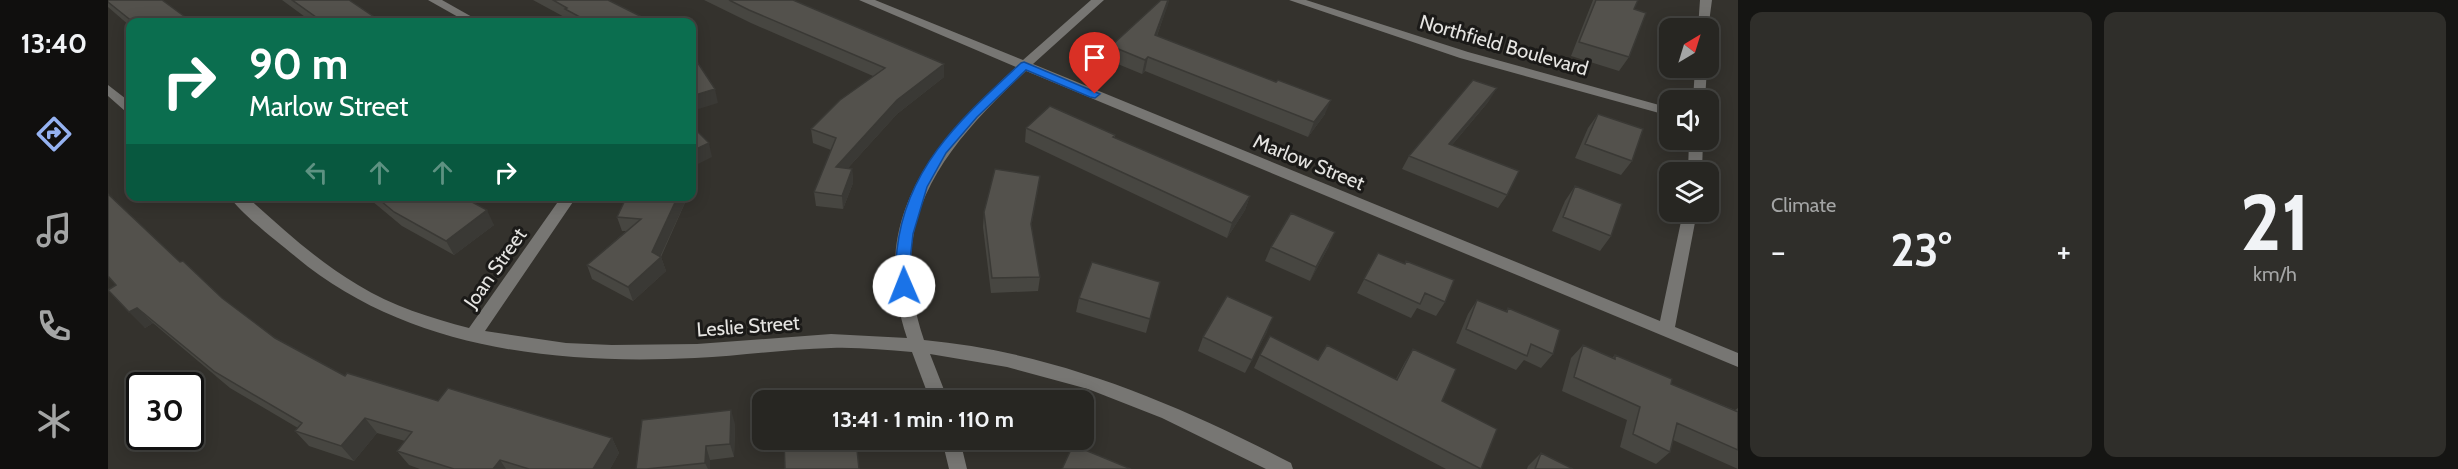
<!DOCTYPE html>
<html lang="en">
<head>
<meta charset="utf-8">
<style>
	:root { --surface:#272622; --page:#2f2e2a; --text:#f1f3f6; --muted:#a4a5a5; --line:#434340; --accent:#95b2f1 }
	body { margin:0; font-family:Cabin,sans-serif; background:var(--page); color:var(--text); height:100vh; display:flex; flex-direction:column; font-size:22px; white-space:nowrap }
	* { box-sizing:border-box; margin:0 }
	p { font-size:20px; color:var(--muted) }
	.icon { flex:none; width:33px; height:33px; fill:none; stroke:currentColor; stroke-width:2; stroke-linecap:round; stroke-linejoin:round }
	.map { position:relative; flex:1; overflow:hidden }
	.sheet { display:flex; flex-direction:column; gap:12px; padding:12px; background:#151513; width:720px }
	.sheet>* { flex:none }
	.top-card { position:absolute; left:18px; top:18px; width:570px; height:183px; border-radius:12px; box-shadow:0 3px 15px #0003,0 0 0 2px var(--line); background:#0b6e4f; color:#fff; overflow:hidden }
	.needle { width:39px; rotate:38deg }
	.fabs { position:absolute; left:1551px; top:18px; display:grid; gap:12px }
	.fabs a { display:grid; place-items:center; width:60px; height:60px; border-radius:12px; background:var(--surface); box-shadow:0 3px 15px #0003,0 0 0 2px var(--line); font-size:30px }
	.speed { position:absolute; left:18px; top:372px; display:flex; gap:12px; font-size:30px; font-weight:700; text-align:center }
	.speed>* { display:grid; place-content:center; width:78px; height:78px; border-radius:50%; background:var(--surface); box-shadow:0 3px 15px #0003,0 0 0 2px var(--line); line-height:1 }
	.speed .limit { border:3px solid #111; border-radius:9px; background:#fff; color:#111 }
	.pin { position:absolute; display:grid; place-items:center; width:51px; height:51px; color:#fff; margin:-62px -26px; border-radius:50% 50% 50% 0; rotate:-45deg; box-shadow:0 0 6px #0007 }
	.pin .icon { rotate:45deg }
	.me { position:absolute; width:66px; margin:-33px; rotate:359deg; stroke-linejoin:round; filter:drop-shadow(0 0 4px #0008) }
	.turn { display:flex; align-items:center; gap:21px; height:126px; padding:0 24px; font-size:27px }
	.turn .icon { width:78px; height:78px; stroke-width:2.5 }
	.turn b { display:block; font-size:42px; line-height:51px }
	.lanes { display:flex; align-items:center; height:57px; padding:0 24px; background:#0003; justify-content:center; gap:30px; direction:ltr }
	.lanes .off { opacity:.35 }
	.big { font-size:45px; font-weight:800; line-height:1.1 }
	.sheet .card { flex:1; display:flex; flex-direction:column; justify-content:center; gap:9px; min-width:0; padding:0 21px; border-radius:12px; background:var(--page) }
	.sheet .dial { align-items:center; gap:0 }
	.dial b { font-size:78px; line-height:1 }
	.heat { display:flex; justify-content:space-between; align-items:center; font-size:33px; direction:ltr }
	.sheet .tiles { flex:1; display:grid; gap:12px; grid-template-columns:repeat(2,1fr) }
	.trip { position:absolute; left:644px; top:390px; width:342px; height:60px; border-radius:12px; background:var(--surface); box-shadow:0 3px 15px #0003,0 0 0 2px var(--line); font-weight:800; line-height:60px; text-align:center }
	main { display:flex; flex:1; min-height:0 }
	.dock { display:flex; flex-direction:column; width:108px; justify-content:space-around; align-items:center; background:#100f0e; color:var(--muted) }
	.dock .icon { width:42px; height:42px }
	.dock .on { color:var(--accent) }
	.dock b { font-size:27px; color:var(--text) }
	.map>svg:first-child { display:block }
</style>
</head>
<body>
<main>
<nav class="dock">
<b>13:40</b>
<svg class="icon on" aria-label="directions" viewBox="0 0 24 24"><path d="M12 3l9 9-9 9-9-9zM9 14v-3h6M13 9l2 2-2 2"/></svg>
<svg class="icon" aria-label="music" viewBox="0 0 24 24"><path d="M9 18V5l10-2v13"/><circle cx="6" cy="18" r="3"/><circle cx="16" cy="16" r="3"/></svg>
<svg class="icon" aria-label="phone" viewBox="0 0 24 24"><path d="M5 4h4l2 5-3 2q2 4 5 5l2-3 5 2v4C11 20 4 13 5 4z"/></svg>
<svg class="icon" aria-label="climate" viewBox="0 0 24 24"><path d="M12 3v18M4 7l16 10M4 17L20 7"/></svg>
</nav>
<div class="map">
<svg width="1630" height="469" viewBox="0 0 1630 469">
	<rect width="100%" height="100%" fill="#34322d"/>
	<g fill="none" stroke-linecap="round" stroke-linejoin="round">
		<path fill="#777673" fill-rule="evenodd" d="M320,0H334L373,22H359Z
			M751,0H767L915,60L983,0H996L925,64L1552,321L1575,212H1589L1567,327L1630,353V367L918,71C835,149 775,219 816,340C946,352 1068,403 1183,463L1185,469H1158L1054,418L980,389L899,367L822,354L840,400H822L804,352C777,350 750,347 723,348C678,349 633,356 587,358C449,365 298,349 188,257C169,241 135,216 121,196H138C174,228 209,261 250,285C284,306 323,318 361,328L454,196H469L377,331L458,343L504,345L589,344L723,334L799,338C759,217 825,144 908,67Z
			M1181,0H1198L1360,52L1562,108V116L1352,58Z
			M1592,0H1604L1600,30L1590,28Z
			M1587,68H1599L1597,100H1585Z
			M0,85L22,102V112L17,111L0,96Z
			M1581,140H1595L1594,172H1580Z
			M834,440H852L859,469H841Z"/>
	</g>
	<path fill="#474641" d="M0,0L84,22H22V26L0,7Z
		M174,0H241L271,20L284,22H204Z
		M425,0H500L544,22H461L460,19Z
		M596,0H685L836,77L789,114L740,168L744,169L745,183L735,209L708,206L706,192L723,150L705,143L703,129L765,76L643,23Z
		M1053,0H1061L1049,36L1217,114L1200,137L1037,71L1034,74L1000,60L1003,46Z
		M1485,0H1530L1526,9L1521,57L1511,71L1463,56Z
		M1381,101L1344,145L1399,195L1390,208L1294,169L1301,156Z
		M1490,114L1524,161L1513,175L1467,158L1480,128Z
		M918,128L1007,135V138L1142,196L1137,210L1119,238L917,142Z
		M932,176L923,227L932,277L930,291L883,293L875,227L876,212Z
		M1467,186L1503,236L1492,251L1444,231L1457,201Z
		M258,196H353L386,225L346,255L294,226Z
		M519,196H580L553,257L558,271L525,301L484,279L479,265L518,231H514L509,217Z
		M32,226L72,262L114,298L167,338L237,376L330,401L504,438L511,453L502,469H312L301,465L289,451L297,441L269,433L246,461L201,446L187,431L190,428L122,388L45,323L37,328L8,285Z
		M1221,246L1202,281L1157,261L1163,247Z
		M1270,253L1337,302L1328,316L1309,308L1303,318L1249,293Z
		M1052,282L1038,333L968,312L971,298Z
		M1369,300L1398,311L1400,308L1445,354L1433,368L1416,360L1408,370L1348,343L1360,314Z
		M1159,332L1137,373L1090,351L1095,337Z
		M1475,345L1504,358L1507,355L1563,384L1627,410L1630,408V469L1565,440L1562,452L1548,464L1512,447L1519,420L1454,391L1463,358Z
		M1305,349L1334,401L1373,469H1338L1146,368L1152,355L1210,360L1288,379L1297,362Z
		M627,424L626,457L602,460V469H528Z
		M1433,453L1465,469H1419L1420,466Z"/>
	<path fill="#3a3935" d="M1060,0H1061L1060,5L1044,49L1047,35Z
		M1040,57L1037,71L1034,74L1037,60Z
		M836,64V77L789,114L729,180L728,167L789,100Z
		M1389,88L1381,101L1333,158L1341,144Z
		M607,89L610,103L584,111V96Z
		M1223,100L1217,114L1200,137L1206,122Z
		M601,143L604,157L584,167V151Z
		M744,169L745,183L735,209L734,196Z
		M932,176L930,190L921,239L923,224Z
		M570,196H580L552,257H553L558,271L525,301L520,287L544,252Z
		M1142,196L1137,210L1119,238L1124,223Z
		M379,210L386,225L346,255L338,241Z
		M1227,232L1221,246L1202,281L1208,267Z
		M29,308L45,323L37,328L21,312Z
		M1165,317L1159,332L1137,373L1144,360Z
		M623,410L627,424L626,457L622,444Z
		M257,418L269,433L246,461L233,446Z
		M504,438L511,453L502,469H485Z
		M598,446L602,460V469H600L597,463Z
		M392,460L398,469H385Z"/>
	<path fill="#53514c" stroke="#3a3935" stroke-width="1.5" d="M0,0H54L84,22H25L0,2Z
		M184,0H241L271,20L276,17L284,22H215Z
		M445,0H500L544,22H481L457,9L459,8Z
		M621,0H685L836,64L789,100L728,167L744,169L734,196L706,192L728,138L703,129L732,100L777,68L641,10Z
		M1053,0H1060L1047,35L1168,82L1170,80L1223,100L1206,122L1040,57L1037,60L1003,46Z
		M1488,0H1530L1526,9L1538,13L1521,57L1471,42Z
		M584,54L607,89L584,96Z
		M1365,80L1389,88L1341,144L1411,171L1399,195L1301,156Z
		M942,106L1007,135L1005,137L1142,196L1124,223L918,128Z
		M1490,114L1535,129L1524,161L1477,144Z
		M584,126L601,143L584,151Z
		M887,169L932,176L923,224L932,277L884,278L876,212Z
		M1467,186L1514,204L1503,236L1455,217Z
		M0,194L72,262L75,261L114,298L167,338L237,376L239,373L330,401L340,388L504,438L485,469H421L392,460L385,469H346L289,451L304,432L257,418L233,446L187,431L194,423L107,372L29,308L21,312L0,290L8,285L0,276Z
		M267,196H353L379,210L338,241L286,212Z
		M519,196H570L544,252L553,257L520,287L479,265L533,219L509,217Z
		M1183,213L1227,232L1208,267L1163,247Z
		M1270,253L1297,264L1298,261L1346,280L1337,302L1317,293L1312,304L1256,279Z
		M984,262L1052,282L1042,319L971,298Z
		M1119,296L1165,317L1144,360L1095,337Z
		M1369,300L1399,312L1400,308L1452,330L1445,354L1423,344L1419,356L1358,329Z
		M1162,336L1210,360L1219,345L1289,380L1305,349L1348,369L1334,401L1389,429L1373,469L1152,355Z
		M1475,345L1507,359V355L1564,379L1563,384L1630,412V411V450L1569,423L1562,452L1525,434L1532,407L1466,377Z
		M623,410L622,444L598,446L597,463L538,469H528L534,420Z
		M676,440H748L751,469H677Z
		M965,445L1023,469H954Z
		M1433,453L1465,469H1427Z"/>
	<path fill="#1a73e8" stroke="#114b97" stroke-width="1.5" d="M916,62L992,94L987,98L982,97L918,70L869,117L838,153L819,187L805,234L801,270L803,286L801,290H791C785,278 788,263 789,250C798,166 855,117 913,63Z"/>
	<g text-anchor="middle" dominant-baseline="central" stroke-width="6" stroke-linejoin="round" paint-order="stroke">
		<g font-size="20" fill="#e5e4e1" stroke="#1b1a18">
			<text transform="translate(1396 45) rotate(16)">Northfield Boulevard</text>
			<text transform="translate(1201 162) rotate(22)">Marlow Street</text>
			<text transform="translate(387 268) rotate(-55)">Joan Street</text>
			<text transform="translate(640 326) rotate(-4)">Leslie Street</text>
		</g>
	</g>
</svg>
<div class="fabs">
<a><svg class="needle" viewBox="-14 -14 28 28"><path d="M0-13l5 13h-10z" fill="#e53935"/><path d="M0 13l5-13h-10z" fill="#a4a5a5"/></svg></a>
<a><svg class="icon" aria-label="sound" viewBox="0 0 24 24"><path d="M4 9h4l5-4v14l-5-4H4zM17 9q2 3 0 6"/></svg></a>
<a><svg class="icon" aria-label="layers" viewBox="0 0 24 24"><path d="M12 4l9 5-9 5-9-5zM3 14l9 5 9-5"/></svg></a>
</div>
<div class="speed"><div class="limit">30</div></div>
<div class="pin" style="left:987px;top:94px;background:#d93025"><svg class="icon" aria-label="arrive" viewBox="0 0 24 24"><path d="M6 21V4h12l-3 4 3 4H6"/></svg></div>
<svg class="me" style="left:796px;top:286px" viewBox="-20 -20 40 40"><circle r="19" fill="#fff"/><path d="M0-13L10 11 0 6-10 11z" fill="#1a73e8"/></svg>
<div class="trip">13:41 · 1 min · 110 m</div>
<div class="top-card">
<div class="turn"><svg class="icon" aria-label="right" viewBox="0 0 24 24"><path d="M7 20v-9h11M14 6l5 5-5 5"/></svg><div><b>90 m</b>Marlow Street</div></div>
<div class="lanes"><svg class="icon off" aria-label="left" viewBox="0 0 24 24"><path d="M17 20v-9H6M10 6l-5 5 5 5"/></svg><svg class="icon off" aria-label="ahead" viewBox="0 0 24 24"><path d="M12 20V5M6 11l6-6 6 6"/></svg><svg class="icon off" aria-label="ahead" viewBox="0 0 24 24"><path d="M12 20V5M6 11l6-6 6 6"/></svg><svg class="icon" aria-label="right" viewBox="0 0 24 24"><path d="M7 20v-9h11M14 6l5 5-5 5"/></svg></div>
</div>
</div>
<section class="sheet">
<div class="tiles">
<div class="card"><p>Climate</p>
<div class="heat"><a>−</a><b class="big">23°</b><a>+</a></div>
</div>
<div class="card dial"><b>21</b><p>km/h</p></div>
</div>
</section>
</main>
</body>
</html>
